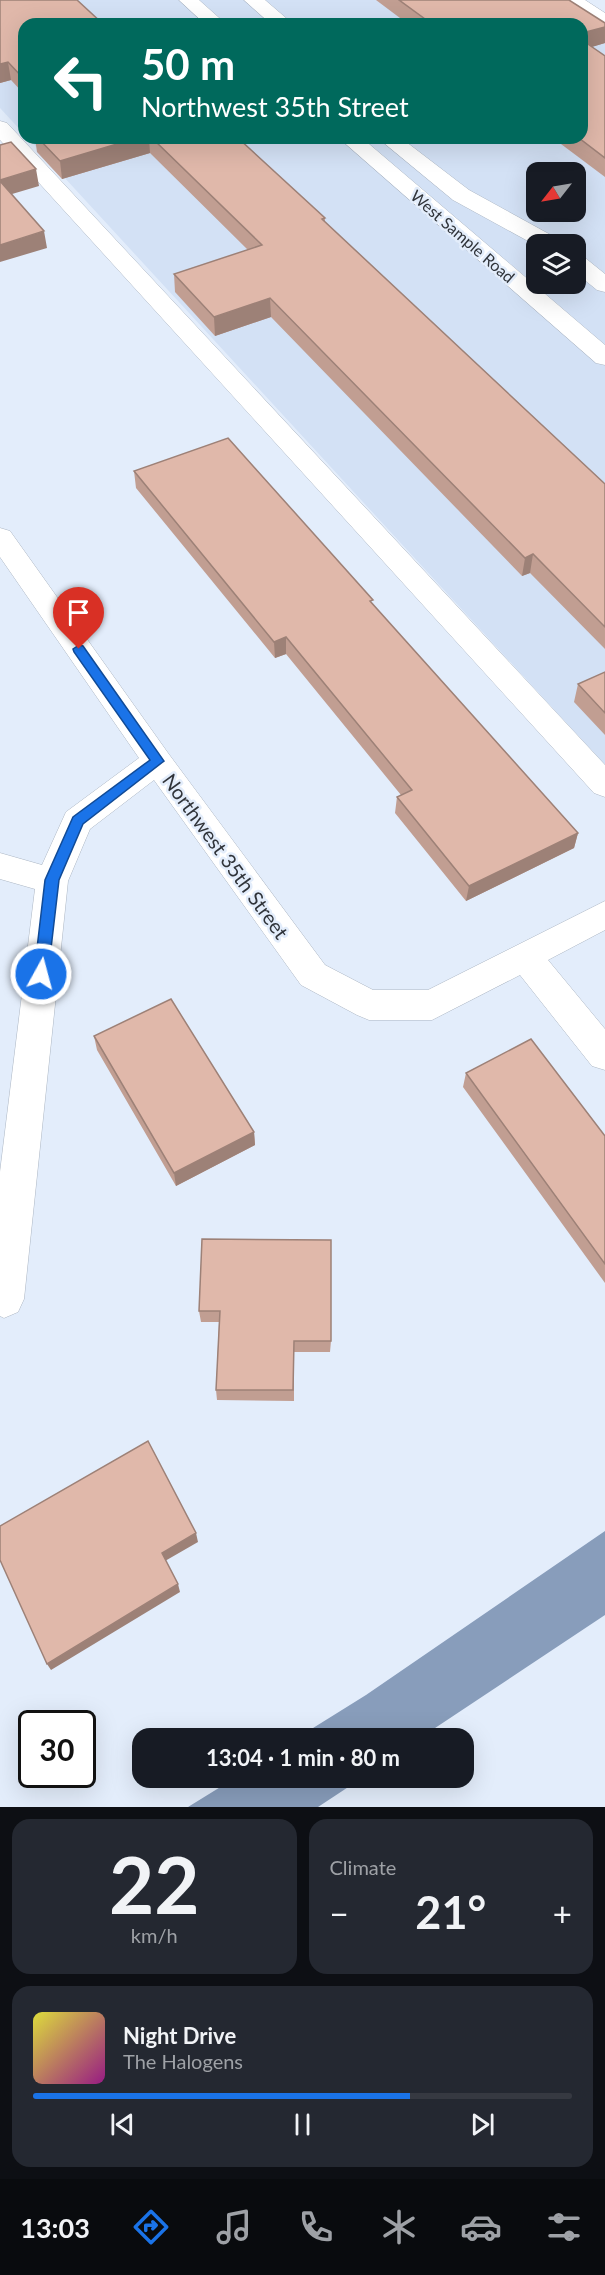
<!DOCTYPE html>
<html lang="en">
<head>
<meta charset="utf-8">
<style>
	:root { --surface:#171b24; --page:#242831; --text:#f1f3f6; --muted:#9ea1a6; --line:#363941; --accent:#1a73e8 }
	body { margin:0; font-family:Lato,sans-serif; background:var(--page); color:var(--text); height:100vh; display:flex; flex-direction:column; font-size:22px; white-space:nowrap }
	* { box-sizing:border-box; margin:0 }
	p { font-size:20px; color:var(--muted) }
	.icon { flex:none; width:33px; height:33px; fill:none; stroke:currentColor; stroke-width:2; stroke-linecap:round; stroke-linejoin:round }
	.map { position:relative; height:1807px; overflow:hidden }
	.sheet { display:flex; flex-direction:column; gap:12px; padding:12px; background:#0d0f14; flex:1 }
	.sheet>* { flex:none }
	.top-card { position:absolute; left:18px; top:18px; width:570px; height:126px; border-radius:18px; box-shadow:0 6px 24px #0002; background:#00695c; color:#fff; overflow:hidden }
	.needle { width:39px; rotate:239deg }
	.controls { position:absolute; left:526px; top:162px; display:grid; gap:12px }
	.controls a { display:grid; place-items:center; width:60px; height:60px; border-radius:12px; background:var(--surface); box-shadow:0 6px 24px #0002; font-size:30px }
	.speed { position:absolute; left:18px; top:1710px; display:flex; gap:12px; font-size:30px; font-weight:700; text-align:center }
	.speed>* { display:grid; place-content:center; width:78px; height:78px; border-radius:50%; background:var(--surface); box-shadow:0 6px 24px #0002; line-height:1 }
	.speed .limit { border:3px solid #111; border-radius:9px; background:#fff; color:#111 }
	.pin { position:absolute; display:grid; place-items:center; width:51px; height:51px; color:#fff; margin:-62px -26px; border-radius:50% 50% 50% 0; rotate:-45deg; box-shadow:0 0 6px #0007 }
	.pin .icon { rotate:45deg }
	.me { position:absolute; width:66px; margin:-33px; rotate:7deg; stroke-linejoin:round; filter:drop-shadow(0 0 4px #0008) }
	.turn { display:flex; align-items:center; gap:21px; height:126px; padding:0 24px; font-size:27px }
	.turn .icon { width:78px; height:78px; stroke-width:2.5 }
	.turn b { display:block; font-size:42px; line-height:51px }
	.big { font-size:45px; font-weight:700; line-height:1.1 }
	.sheet .tile { flex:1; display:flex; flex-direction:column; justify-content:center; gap:9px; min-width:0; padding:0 21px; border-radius:18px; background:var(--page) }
	.sheet .dial { align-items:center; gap:0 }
	.dial b { font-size:78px; line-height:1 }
	.song { display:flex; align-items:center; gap:18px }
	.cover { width:72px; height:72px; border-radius:9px; background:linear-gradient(135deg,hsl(60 70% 55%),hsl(310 70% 35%)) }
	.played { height:6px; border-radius:3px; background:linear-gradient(90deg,var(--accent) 70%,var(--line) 70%) }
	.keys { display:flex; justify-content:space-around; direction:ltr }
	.heat { display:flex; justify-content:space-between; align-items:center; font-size:33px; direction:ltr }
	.sheet .tiles { flex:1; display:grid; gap:12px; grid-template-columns:1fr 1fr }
	.tile:last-child { grid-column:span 2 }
	.trip { position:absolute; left:132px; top:1728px; width:342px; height:60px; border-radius:18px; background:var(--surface); box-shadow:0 6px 24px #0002; font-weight:700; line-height:60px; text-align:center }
	.menu { display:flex; height:96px; justify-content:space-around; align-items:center; background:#090b0e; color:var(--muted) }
	.menu .icon { width:42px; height:42px }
	.menu .current { color:var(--accent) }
	.menu b { font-size:27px; color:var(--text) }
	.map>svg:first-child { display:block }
</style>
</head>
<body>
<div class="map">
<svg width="605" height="1807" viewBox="0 0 605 1807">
	<rect width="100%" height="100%" fill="#e3edfb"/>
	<path fill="#d3e1f5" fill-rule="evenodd" d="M0,0H551L605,36V765L28,138H582V24H24V134L0,108ZM537,172H576V212H537ZM537,244H576V284H537Z"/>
	<path fill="#889dbb" d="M605,1531V1615L420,1738H297L366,1695Z
		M235,1778H362L318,1807H188Z"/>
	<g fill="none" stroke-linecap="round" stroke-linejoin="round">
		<defs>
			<path id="minor" d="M564,0H585L605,13V28L598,26Z
				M0,121L7,123L605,765V797L594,793L0,140Z
				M0,528L10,531L168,753L325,965L373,990H428L605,901V930L548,960L605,1029V1070L592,1066L520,975L432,1020H369L357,1015L301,985L154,780L90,829L68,881L24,1299L18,1312L4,1318L0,1316V1172L35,889L0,879V853L42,865L66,812L139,758L0,557Z"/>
			<path id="major" d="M179,0H199L226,24H205Z
				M244,0H265L293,24H271Z
				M339,138H362L605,345V365L596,363Z
				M378,138H401L469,190L558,239L561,244L537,246L453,200Z
				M576,255L584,257L605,274V292L597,290L576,273Z"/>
		</defs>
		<use href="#minor" stroke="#acb6c3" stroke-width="1"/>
		<use href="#major" stroke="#acb6c3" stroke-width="1"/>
		<use href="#minor" fill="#fff" fill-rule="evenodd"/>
		<use href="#major" fill="#fff" fill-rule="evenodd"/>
	</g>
	<path fill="#c19e92" d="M0,0L24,24V94L11,80L0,83Z
		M376,0H569L605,23V43L591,47L605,56V177L553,138H582V24H408Z
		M35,138H238L325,218V222L605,484V649L530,573L522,576L271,317L215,336L175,292L174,274L248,250L150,153L62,179L37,152Z
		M134,471L373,605L578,833L574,848L466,901L395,813L397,797L401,795L286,654L275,658L136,488Z
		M605,672V735L574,702L578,684Z
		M94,1036L254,1132L255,1145L176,1186L97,1050Z
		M466,1073L605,1136V1283L463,1087Z
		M202,1239L331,1341L330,1352H294V1401L217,1400L216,1390L219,1322H201L199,1311Z"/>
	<path fill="#9d8177" d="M605,27V43L582,50V33Z
		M8,62L11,80L0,83V64Z
		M137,138H149L150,153L62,179L60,161Z
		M36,169L39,186L2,197L0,180Z
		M44,231L47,248L0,262V245Z
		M270,298L271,317L215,336L214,317Z
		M533,554L530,573L522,576L525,558Z
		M286,637V654L275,658L274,642Z
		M578,833L574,848L466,901L469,886Z
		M254,1132L255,1145L176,1186L174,1173Z
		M196,1533L198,1542L165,1561L162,1553Z
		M178,1584L180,1592L51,1670L47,1664Z"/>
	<path fill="#e0b8aa" stroke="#9d8177" stroke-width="1.5" d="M0,0H77L103,24H24V79L8,62L0,64Z
		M399,0H569L605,23V27L582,33V24H432Z
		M582,40L605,56V158L579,138H582Z
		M38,138H137L60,161Z
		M152,138H238L325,218L322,219L605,484V627L533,554L525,558L270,298L214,317L174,274L262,245Z
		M11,142L36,169L0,180V145Z
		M0,181L44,231L0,245Z
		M228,438L373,600L370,601L578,833L469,886L397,797L412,790L286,637L274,642L134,471Z
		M605,672V713L578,684Z
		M171,999L254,1132L174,1173L94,1036Z
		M531,1039L605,1136V1264L466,1073Z
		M202,1239L331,1240V1341H294L293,1390H216L220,1311H199Z
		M148,1441L196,1533L162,1553L178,1584L47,1664L0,1560V1526Z"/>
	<path fill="#1a73e8" stroke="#114b97" stroke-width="1.5" d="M79,645L83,646L164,761L83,824L59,880L48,974L46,978H36L34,974L45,880L73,817L150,760L74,652L73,649Z"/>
	<g text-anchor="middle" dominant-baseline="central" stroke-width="5" stroke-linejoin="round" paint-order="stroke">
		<g font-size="16" fill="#30343a" stroke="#e3edfb">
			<text transform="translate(463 236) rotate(41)">West Sample Road</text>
		</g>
		<g font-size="20" fill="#30343a" stroke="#e3edfb">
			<text transform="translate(226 856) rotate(54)">Northwest 35th Street</text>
		</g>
	</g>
</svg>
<div class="controls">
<a><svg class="needle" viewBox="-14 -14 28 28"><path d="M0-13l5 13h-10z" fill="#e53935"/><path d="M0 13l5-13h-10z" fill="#9ea1a6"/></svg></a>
<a><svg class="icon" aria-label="layers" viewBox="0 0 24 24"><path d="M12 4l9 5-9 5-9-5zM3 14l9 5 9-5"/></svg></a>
</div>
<div class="speed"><div class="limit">30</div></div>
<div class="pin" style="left:79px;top:649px;background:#d93025"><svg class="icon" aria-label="arrive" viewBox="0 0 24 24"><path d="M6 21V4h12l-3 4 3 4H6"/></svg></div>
<svg class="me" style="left:41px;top:974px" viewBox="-20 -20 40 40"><circle r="17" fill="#1a73e8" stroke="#fff" stroke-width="3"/><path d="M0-11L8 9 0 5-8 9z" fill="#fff"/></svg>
<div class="trip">13:04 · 1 min · 80 m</div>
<div class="top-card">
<div class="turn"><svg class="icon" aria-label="left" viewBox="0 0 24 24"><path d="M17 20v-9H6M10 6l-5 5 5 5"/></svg><div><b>50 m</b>Northwest 35th Street</div></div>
</div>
</div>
<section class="sheet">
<div class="tiles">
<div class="tile dial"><b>22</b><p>km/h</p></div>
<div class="tile"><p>Climate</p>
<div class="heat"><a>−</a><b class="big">21°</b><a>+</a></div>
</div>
<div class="tile">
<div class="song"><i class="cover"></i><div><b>Night Drive</b><p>The Halogens</p></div></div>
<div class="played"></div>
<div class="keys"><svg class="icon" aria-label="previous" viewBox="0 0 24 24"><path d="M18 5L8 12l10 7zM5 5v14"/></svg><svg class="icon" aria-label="pause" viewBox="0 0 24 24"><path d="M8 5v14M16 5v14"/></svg><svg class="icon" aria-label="next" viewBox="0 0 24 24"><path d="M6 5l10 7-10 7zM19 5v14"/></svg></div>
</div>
</div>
</section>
<nav class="menu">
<b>13:03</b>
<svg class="icon current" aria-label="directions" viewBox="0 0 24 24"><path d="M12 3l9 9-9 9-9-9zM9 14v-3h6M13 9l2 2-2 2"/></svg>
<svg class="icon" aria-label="music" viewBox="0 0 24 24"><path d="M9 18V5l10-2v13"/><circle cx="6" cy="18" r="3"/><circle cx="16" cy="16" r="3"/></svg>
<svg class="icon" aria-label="phone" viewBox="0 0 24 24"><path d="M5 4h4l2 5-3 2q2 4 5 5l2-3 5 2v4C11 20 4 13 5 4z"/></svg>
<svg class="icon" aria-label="climate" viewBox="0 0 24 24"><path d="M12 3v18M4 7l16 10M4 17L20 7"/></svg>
<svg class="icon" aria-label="car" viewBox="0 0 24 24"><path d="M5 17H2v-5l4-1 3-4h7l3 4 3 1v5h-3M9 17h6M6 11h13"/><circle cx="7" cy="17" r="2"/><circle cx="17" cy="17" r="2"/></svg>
<svg class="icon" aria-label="filters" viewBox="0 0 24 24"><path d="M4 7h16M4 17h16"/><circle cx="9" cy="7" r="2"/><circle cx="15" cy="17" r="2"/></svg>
</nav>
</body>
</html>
